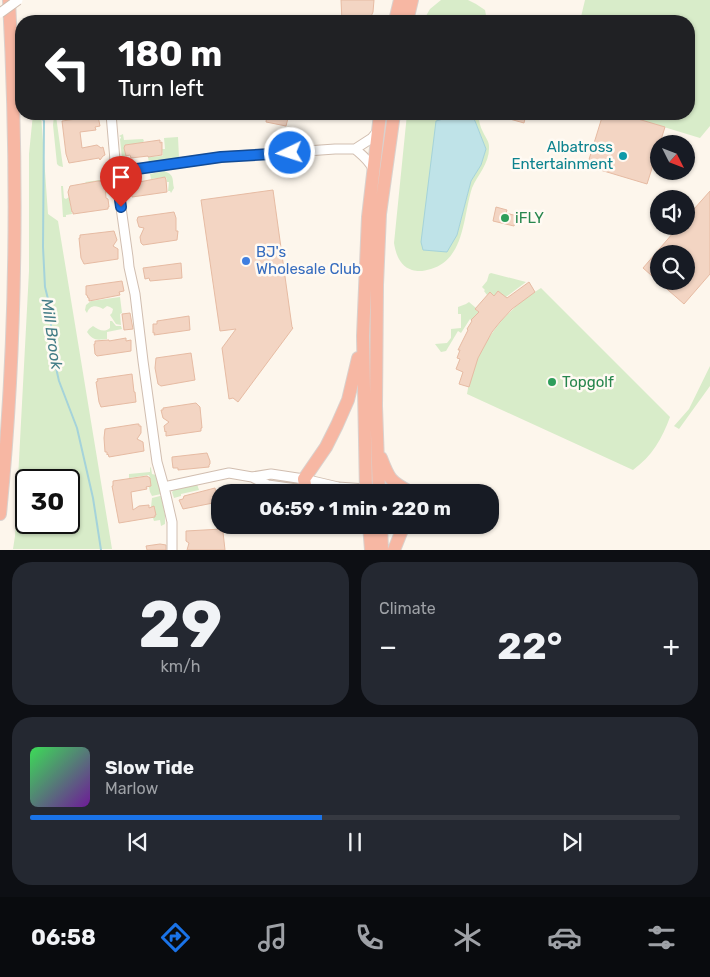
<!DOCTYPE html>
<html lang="en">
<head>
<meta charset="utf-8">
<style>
	:root { --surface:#171b24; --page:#242831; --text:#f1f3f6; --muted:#9ea1a6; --line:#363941; --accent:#1a73e8 }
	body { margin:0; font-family:Rubik,sans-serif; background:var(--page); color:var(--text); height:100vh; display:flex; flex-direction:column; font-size:19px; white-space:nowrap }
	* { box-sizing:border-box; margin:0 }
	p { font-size:16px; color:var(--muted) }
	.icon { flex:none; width:28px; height:28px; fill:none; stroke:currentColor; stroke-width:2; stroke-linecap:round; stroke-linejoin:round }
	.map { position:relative; height:550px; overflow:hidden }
	.drawer { display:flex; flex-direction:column; gap:12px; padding:12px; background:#0d0f14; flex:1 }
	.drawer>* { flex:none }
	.banner { position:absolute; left:15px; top:15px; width:680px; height:105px; border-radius:20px; box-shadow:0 1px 4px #0004; background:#202124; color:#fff; overflow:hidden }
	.needle { width:32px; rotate:132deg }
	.fabs { position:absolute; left:650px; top:135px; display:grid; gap:10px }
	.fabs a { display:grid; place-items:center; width:45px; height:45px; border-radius:50%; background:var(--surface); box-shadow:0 1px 4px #0004; font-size:25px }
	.speed { position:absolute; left:15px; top:469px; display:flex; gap:10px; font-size:25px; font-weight:700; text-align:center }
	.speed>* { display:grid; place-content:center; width:65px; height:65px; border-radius:50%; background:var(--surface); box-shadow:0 1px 4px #0004; line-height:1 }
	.speed .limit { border:2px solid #111; border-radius:8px; background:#fff; color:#111 }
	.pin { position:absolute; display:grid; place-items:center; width:42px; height:42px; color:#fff; margin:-51px -21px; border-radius:50% 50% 50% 0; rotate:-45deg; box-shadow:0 0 5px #0007 }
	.pin .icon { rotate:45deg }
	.me { position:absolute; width:55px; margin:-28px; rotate:266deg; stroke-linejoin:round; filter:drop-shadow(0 0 4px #0008) }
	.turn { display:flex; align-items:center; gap:18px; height:105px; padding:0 20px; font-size:22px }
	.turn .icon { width:65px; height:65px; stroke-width:2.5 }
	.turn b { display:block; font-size:35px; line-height:42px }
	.big { font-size:38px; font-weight:700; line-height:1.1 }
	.drawer .tile { flex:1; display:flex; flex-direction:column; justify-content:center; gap:8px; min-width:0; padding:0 18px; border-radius:20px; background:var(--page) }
	.drawer .dial { align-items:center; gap:0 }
	.dial b { font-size:65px; line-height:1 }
	.song { display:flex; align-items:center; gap:15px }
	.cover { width:60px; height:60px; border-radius:8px; background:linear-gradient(135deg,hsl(130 70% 55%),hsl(280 70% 35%)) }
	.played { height:5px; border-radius:2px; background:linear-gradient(90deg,var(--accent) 45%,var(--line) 45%) }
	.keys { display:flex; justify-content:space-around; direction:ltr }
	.heat { display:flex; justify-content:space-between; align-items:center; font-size:28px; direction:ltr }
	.drawer .tiles { flex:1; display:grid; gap:12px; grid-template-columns:1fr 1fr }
	.tile:last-child { grid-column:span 2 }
	.trip { position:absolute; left:211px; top:484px; width:288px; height:50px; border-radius:20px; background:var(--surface); box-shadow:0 1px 4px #0004; font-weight:700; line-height:50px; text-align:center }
	.tabs { display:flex; height:80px; justify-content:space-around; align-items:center; background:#090b0e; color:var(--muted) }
	.tabs .icon { width:35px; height:35px }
	.tabs .on { color:var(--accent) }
	.tabs b { font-size:22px; color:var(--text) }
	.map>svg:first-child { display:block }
</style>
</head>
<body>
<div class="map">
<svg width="710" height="550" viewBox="0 0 710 550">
	<rect width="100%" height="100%" fill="#fdf6ec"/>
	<path fill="#d8ecc9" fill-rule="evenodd" d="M441,0H468L476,4L485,10L487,21H423L430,9Z
		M585,0H710V126L700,138L621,114H689V21H580Z
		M33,114H41L48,214L58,221L112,549H13L15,536L29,271V154ZM26,480H69V522H26Z
		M407,114H449L447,118L457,235L471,181L481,165L486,149L475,121L470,114H478C479,120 480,127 483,132C485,137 489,141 489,146C490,163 478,174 472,188C463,216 465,259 431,269C424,271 419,272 412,270C400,266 396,255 394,243Z
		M54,116H56L63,167L59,166L57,164L53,125Z
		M123,134L124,140L143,139L144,141L142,143L125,145L124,148L126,156L122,158L120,139L121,138V137L119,136Z
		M178,137L179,158L149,163L148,157L162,156L163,154L162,149H165L164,138Z
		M164,171C175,175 172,179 174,188L171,193L170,191H168L169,182H167L166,177L151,179L150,174Z
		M107,173H111L113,175L115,193L108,194L105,192V184L103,183V181L86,183L85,182L107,179Z
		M61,186H63L64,198L66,199L69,197L72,214L66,215V217H63Z
		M491,273L526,282L506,297L494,296L490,292L487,295L484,291L485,290L482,287L487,281L489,274Z
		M541,288L670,417C662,439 652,456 633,470L467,394C475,349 502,311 541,288Z
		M120,297L122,313L120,314L121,325L116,324L110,315L112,313L113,309L110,307L107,306L103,309C96,305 90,305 87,313L85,310L86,305L91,301Z
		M469,302L476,308L475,309L479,312L471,320L470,319L461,333L458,331L446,351L441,352L435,344L447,343L451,338V329L461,328V314H458V307L466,304Z
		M110,321H112L116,326H121L122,329L107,332V339C97,340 93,341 87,332L89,329L93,326C99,330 104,333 110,328Z
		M710,366V386L679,429L674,426L689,409Z
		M150,467L151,468L152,474L156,475L161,494L152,496L150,492L149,487L151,485L150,478L149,475L129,478V474L150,472Z
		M197,484L199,490L181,494V496L174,498L172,492L174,490Z
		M160,496H161L165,515V524L161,526L160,520L154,521L153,518L155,515L154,508L151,507L152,498Z"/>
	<path fill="#bfe3e8" stroke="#a5d3da" d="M449,114H470L475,121L486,149L481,165L471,181L457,235L447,252L423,250L421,242L436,121L447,118Z"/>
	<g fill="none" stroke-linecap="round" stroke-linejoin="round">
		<path stroke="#a5d3da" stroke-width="2" d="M40,114L44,121L43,247L45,287L51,311V346L59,381L77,428L93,498L101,550"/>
	</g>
	<path fill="#f3d5c3" stroke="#e6bba3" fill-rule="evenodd" d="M341,0H374L373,12L370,19H364V21H342Z
		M267,114H289L286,126L266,122Z
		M500,114H526L524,123L499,116Z
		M603,114H621L665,127L647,184L587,166Z
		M98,116L100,126L95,127L96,130L80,132L82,148L97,145L101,148L103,147L105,155L103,156L100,160L99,158L69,163L66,154L62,121Z
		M160,140V143L162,142V155L148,157V156L131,158L130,155L126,156L124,148L125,145Z
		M165,177L166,180L167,192L132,197L130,187L135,185L134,183Z
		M98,181H103V183L105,184L106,198L108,199L109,207H108V209L73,214V212H72L68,192L70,186Z
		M273,190L292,327L293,328L238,402L233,398L229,399L222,348L236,329L220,331L201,200Z
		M710,191V274L684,304L643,268L679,226H686V218ZM659,254H686V281H659Z
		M496,207L507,210L506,213L517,216L514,226L493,221Z
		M174,212L176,218V231H178L177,240L143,245L141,243L140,237L144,228L139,227L137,220L138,217Z
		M114,231L117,240L113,246L118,249V259L84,264L81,258L79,238H80V235Z
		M181,263L182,278L150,281L149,278L145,279L143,268Z
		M122,281L124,291L119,292L120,295L89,301V298H88L87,295H86V286Z
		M529,282L535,292L512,309L500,322L492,332L478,358L469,387L459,384L463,372L456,369L460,359L457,358L460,350H458L468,330L467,329L472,321L471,320L479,312L475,309L490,292L494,296L498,291L507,298Z
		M130,313L133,329L124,330L122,314Z
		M189,316L190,330L154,335L155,333H153V324H157V321Z
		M126,338V341L131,340V351L97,356L95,354L94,344H95V341L109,340V341Z
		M191,353L195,380L161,386L158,384L155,368L156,358Z
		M132,374L134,392H135L136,402L101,407L99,402L96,382L98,381L97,379Z
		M196,403L200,407L202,428H201V431L166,436V431L165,432L164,426L169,422L163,418L161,410H163V408Z
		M137,424H139V426H141V433L137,439L143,442L144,451L109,457L108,454L107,455V452H105L104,438L105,429Z
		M207,453L210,461V464L209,465V467L178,470V468H173L172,460V457Z
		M147,476L150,478L151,486L146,487L147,489L131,492L133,510L139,506L149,505V508L154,506L156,515H155V517L119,523L112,486H113V481Z
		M215,488L218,502L183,509L179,500L183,499L184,496Z
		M222,529L221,531L223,532L225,550H187L189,543L186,541V531Z
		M160,544L166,545V550H147L146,546Z"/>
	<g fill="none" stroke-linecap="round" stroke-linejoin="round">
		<defs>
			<path id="minor" d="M111,114L116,172L128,257L129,267L135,294L143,361L157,462L164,487L172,522V550
				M373,169C369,160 362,155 355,149L372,138L377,132
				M116,172L221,157L335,149H355
				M252,477L271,474L304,479L338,487L407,492
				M164,487L229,473L252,477L268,485L317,492"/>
			<path id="highway" d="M395,21L400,0
				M407,21L412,0
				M381,458C389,479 390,481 410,492
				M306,491L304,479L326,447L337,425L348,400L358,358
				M366,492L363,336L368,217L380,114
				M379,492L376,406L377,285L380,214L394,114
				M0,514C17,344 18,171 9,0
				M369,525L371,550
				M381,525L382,550
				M394,550L404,525"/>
		</defs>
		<use href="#minor" stroke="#d1beb0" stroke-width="11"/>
		<use href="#highway" stroke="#dad1cd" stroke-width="14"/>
		<use href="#minor" stroke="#fff" stroke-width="9"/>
		<use href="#highway" stroke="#f7b7a3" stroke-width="12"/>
		<defs>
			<path id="minor-bridge" d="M0,13L18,0"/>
		</defs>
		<use href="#minor-bridge" stroke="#d1beb0" stroke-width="11" stroke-linecap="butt"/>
		<use href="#minor-bridge" stroke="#fff" stroke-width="9"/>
	</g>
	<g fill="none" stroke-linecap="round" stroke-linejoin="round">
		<defs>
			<path id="route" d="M121,207L116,172L221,157L290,153"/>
		</defs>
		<use href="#route" stroke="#114b97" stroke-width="12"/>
		<use href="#route" stroke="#1a73e8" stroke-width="9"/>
	</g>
	<circle fill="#0f9aa8" stroke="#fffaf3" stroke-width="2" cx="623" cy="156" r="5"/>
	<g fill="#2e9e5b" stroke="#fffaf3" stroke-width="2">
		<circle cx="505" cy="218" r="5"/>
		<circle cx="552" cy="382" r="5"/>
	</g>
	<circle fill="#3f7fe0" stroke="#fffaf3" stroke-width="2" cx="246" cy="261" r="5"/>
	<g text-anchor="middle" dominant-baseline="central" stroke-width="5" stroke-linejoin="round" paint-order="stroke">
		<g font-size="15" fill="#0d838f" stroke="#fffaf3" text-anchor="end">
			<text x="613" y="147">Albatross<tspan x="613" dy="17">Entertainment</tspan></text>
		</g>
		<g font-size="15" fill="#27864d" stroke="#fffaf3" text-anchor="start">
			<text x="515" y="218">iFLY</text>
			<text x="562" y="382">Topgolf</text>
		</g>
		<g font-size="15" fill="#366cbe" stroke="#fffaf3" text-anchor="start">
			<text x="256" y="252">BJ's<tspan x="256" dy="17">Wholesale Club</tspan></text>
		</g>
		<g font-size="16" font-style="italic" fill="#437c86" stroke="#fffaf3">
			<text transform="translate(52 334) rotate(82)">Mill Brook</text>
		</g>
	</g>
</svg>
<div class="fabs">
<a><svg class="needle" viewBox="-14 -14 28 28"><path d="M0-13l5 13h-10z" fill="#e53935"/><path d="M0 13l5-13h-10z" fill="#9ea1a6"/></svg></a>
<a><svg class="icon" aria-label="sound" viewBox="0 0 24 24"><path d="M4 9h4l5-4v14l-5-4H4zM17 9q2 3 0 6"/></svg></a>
<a><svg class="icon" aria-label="search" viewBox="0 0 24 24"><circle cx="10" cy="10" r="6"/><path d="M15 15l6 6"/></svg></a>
</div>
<div class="speed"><div class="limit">30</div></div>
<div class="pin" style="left:121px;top:207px;background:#d93025"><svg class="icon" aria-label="arrive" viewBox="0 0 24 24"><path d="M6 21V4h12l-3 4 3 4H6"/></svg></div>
<svg class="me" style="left:290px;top:153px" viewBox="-20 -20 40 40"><circle r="17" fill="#1a73e8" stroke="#fff" stroke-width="3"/><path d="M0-11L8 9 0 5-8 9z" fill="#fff"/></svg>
<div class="trip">06:59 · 1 min · 220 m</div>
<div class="banner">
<div class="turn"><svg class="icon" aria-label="left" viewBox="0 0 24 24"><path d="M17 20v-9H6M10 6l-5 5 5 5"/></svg><div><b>180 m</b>Turn left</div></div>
</div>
</div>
<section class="drawer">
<div class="tiles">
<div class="tile dial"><b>29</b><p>km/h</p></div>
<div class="tile"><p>Climate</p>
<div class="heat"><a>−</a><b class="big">22°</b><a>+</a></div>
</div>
<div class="tile">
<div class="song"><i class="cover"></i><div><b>Slow Tide</b><p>Marlow</p></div></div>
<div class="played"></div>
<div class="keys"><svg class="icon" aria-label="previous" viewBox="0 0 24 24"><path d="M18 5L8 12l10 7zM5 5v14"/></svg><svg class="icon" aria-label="pause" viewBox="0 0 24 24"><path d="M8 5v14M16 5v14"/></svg><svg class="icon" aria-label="next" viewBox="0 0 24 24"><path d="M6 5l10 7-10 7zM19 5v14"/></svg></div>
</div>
</div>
</section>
<nav class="tabs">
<b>06:58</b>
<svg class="icon on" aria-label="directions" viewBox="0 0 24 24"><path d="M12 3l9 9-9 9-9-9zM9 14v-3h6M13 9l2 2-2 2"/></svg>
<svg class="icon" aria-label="music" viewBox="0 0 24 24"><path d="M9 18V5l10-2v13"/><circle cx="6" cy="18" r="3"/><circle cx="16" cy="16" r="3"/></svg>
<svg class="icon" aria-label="phone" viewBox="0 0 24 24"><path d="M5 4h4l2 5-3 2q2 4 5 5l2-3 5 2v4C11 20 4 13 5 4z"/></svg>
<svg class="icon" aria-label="climate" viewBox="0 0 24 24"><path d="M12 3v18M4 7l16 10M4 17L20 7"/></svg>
<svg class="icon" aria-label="car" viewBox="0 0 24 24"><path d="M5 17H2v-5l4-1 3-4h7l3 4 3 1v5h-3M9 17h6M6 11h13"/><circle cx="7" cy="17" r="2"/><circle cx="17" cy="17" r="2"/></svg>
<svg class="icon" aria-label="filters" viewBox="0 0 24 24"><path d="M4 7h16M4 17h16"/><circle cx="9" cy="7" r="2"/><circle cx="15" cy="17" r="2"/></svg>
</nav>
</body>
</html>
